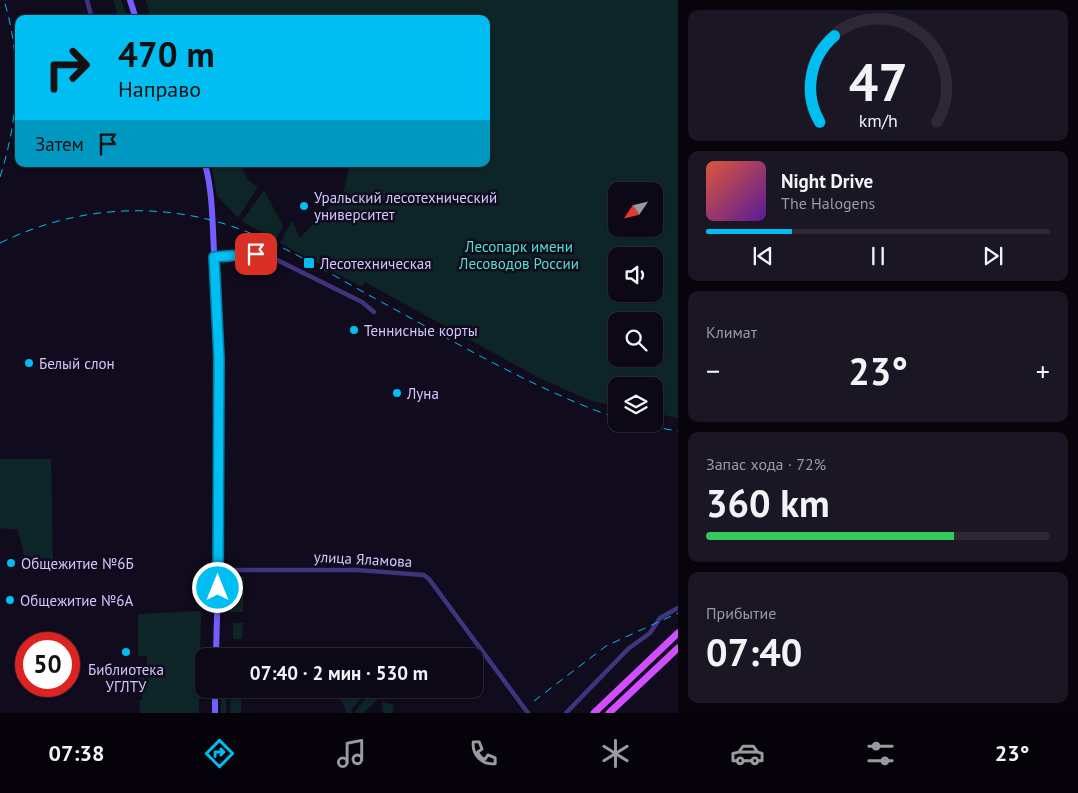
<!DOCTYPE html>
<html lang="ru">
<head>
<meta charset="utf-8">
<style>
	:root { --surface:#0c0816; --page:#1a1623; --text:#f1f3f6; --muted:#9a9aa1; --line:#2c2935; --accent:#00bdf2 }
	body { margin:0; font-family:"PT Sans",sans-serif; background:var(--page); color:var(--text); height:100vh; display:flex; flex-direction:column; font-size:19px; white-space:nowrap }
	* { box-sizing:border-box; margin:0 }
	p { font-size:16px; color:var(--muted) }
	.icon { flex:none; width:28px; height:28px; fill:none; stroke:currentColor; stroke-width:2; stroke-linecap:round; stroke-linejoin:round }
	.map { position:relative; flex:1; overflow:hidden }
	.panel { display:flex; flex-direction:column; gap:10px; padding:10px; background:#07040c; width:400px }
	.panel>* { flex:none }
	.hud { position:absolute; left:15px; top:15px; width:475px; height:152px; border-radius:10px; box-shadow:0 1px 4px #0004,0 0 0 1px var(--line); background:#00bdf2; color:#111; overflow:hidden }
	.needle { width:32px; rotate:235deg }
	.controls { position:absolute; left:608px; top:182px; display:grid; gap:10px }
	.controls a { display:grid; place-items:center; width:55px; height:55px; border-radius:10px; background:var(--surface); box-shadow:0 1px 4px #0004,0 0 0 1px var(--line); font-size:25px }
	.speed { position:absolute; left:15px; top:632px; display:flex; gap:10px; font-size:25px; font-weight:700; text-align:center }
	.speed>* { display:grid; place-content:center; width:65px; height:65px; border-radius:50%; background:var(--surface); box-shadow:0 1px 4px #0004,0 0 0 1px var(--line); line-height:1 }
	.speed .limit { border:8px solid #d22; background:#fff; color:#111 }
	.pin { position:absolute; display:grid; place-items:center; width:42px; height:42px; color:#fff; margin:-21px; border-radius:10px; box-shadow:0 2px 8px #0006 }
	.me { position:absolute; width:55px; margin:-28px; rotate:0deg; stroke-linejoin:round; filter:drop-shadow(0 0 4px #0008) }
	.turn { display:flex; align-items:center; gap:18px; height:105px; padding:0 20px; font-size:22px }
	.turn .icon { width:65px; height:65px; stroke-width:2.5 }
	.turn b { display:block; font-size:35px; line-height:42px }
	.then { display:flex; align-items:center; height:48px; padding:0 20px; background:#0003; gap:10px; font-size:19px }
	.big { font-size:38px; font-weight:800; line-height:1.1 }
	.panel .tile { flex:1; display:flex; flex-direction:column; justify-content:center; gap:8px; min-width:0; padding:0 18px; border-radius:10px; background:var(--page) }
	.panel .dial { align-items:center; gap:0 }
	.dial svg { height:130px; overflow:visible; fill:none; stroke:var(--line); stroke-width:7; stroke-linecap:round; text-anchor:middle }
	.dial text { fill:var(--text); stroke:none }
	.song { display:flex; align-items:center; gap:15px }
	.cover { width:60px; height:60px; border-radius:8px; background:linear-gradient(135deg,hsl(10 70% 55%),hsl(270 70% 35%)) }
	.played { height:5px; border-radius:2px; background:linear-gradient(90deg,var(--accent) 25%,var(--line) 25%) }
	.keys { display:flex; justify-content:space-around; direction:ltr }
	.heat { display:flex; justify-content:space-between; align-items:center; font-size:28px; direction:ltr }
	.charge { height:8px; border-radius:4px; background:linear-gradient(90deg,#34c759 72%,var(--line) 0) }
	.trip { position:absolute; left:195px; top:648px; width:288px; height:50px; border-radius:10px; background:var(--surface); box-shadow:0 1px 4px #0004,0 0 0 1px var(--line); font-weight:800; line-height:50px; text-align:center }
	.menu { display:flex; height:80px; justify-content:space-around; align-items:center; background:#050309; color:var(--muted) }
	.menu .icon { width:35px; height:35px }
	.menu .on { color:var(--accent) }
	.menu b { font-size:22px; color:var(--text) }
	main { display:flex; flex:1; min-height:0 }
	.map>svg:first-child { display:block }
</style>
</head>
<body>
<main>
<div class="map">
<svg width="678" height="713" viewBox="0 0 678 713">
	<rect width="100%" height="100%" fill="#100b1d"/>
	<path fill="#0e2527" fill-rule="evenodd" d="M113,0H121L128,19H119Z
		M146,0H678V418L654,413V386H616V406L591,401L539,378L365,282L362,287L280,243L292,221L300,238L343,193L350,164H486V19H151ZM616,191H654V229H616ZM616,256H654V294H616ZM616,321H654V359H616Z
		M211,164H240L249,181L258,187L238,218L217,196Z
		M264,190L283,226L275,241L242,221Z
		M0,459H51L53,560L24,556L18,530L0,528Z
		M231,577H244L243,612H230Z
		M201,611L199,713H140L139,700H142V690L139,689L138,677L146,678L147,694V656H138V614Z
		M233,623H243L242,639H233Z
		M221,689H227L226,713H221Z
		M231,689H241V713H230Z
		M359,691V701L351,710L353,713H346L345,707L340,700L345,694Z
		M368,696L377,700L363,713H357L355,711Z
		M382,702L394,705L392,713H383Z"/>
	<g fill="none" stroke-linecap="round" stroke-linejoin="round">
		<path stroke="#40357d" stroke-width="4.5" d="M87,0L92,19
			M214,257L267,255L362,302L374,312
			M218,570H357L424,575L429,579L528,713
			M566,713L628,649L650,633L660,618L678,608"/>
		<path stroke="#755eff" stroke-width="6" d="M130,0L136,19
			M205,164C214,197 212,232 215,266C225,394 219,527 216,656
			M215,713V689"/>
		<path stroke="#d14eff" stroke-width="7" d="M594,713L678,633
			M609,713L678,648"/>
		<path stroke="#00bdf2" stroke-width="1" stroke-dasharray="8 6" stroke-linecap="butt" d="M0,177C19,118 22,60 4,0
			M0,243C77,205 165,200 245,231C291,249 334,276 376,299C455,342 532,388 616,418
			M636,424L678,431
			M534,701L606,646L678,613"/>
	</g>
	<g fill="none" stroke-linecap="round" stroke-linejoin="round">
		<defs>
			<path id="route" d="M218,588L219,358L214,257L256,254"/>
		</defs>
		<use href="#route" stroke="#007b9d" stroke-width="12"/>
		<use href="#route" stroke="#00bdf2" stroke-width="9"/>
	</g>
	<g fill="#00bdf2" stroke="#100b1d" stroke-width="2">
		<circle cx="304" cy="206" r="5"/>
		<rect x="303" y="257" width="12" height="12" rx="2.5"/>
		<circle cx="354" cy="330" r="5"/>
		<circle cx="29" cy="363" r="5"/>
		<circle cx="397" cy="393" r="5"/>
		<circle cx="11" cy="563" r="5"/>
		<circle cx="10" cy="600" r="5"/>
		<circle cx="126" cy="652" r="5"/>
	</g>
	<g text-anchor="middle" dominant-baseline="central" stroke-width="5" stroke-linejoin="round" paint-order="stroke">
		<g font-size="15" fill="#d4c7ff" stroke="#100b1d" text-anchor="start">
			<text x="314" y="197">Уральский лесотехнический<tspan x="314" dy="17">университет</tspan></text>
			<text x="320" y="263">Лесотехническая</text>
			<text x="364" y="330">Теннисные корты</text>
			<text x="39" y="363">Белый слон</text>
			<text x="407" y="393">Луна</text>
			<text x="21" y="563">Общежитие №6Б</text>
			<text x="20" y="600">Общежитие №6А</text>
			<text x="126" y="669" text-anchor="middle">Библиотека<tspan x="126" dy="17">УГЛТУ</tspan></text>
		</g>
		<g font-size="15" fill="#51e1cd" stroke="#100b1d">
			<text x="519" y="246">Лесопарк имени<tspan x="519" dy="17">Лесоводов России</tspan></text>
		</g>
		<g font-size="15" fill="#d4c7ff" stroke="#100b1d">
			<text transform="translate(363 559) rotate(3)">улица Яламова</text>
		</g>
	</g>
</svg>
<div class="controls">
<a><svg class="needle" viewBox="-14 -14 28 28"><path d="M0-13l5 13h-10z" fill="#e53935"/><path d="M0 13l5-13h-10z" fill="#9a9aa1"/></svg></a>
<a><svg class="icon" aria-label="sound" viewBox="0 0 24 24"><path d="M4 9h4l5-4v14l-5-4H4zM17 9q2 3 0 6"/></svg></a>
<a><svg class="icon" aria-label="search" viewBox="0 0 24 24"><circle cx="10" cy="10" r="6"/><path d="M15 15l6 6"/></svg></a>
<a><svg class="icon" aria-label="layers" viewBox="0 0 24 24"><path d="M12 4l9 5-9 5-9-5zM3 14l9 5 9-5"/></svg></a>
</div>
<div class="speed"><div class="limit">50</div></div>
<div class="pin" style="left:256px;top:254px;background:#d93025"><svg class="icon" aria-label="arrive" viewBox="0 0 24 24"><path d="M6 21V4h12l-3 4 3 4H6"/></svg></div>
<svg class="me" style="left:218px;top:588px" viewBox="-20 -20 40 40"><circle r="17" fill="#00bdf2" stroke="#fff" stroke-width="3"/><path d="M0-11L8 9 0 5-8 9z" fill="#fff"/></svg>
<div class="trip">07:40 · 2 мин · 530 m</div>
<div class="hud">
<div class="turn"><svg class="icon" aria-label="right" viewBox="0 0 24 24"><path d="M7 20v-9h11M14 6l5 5-5 5"/></svg><div><b>470 m</b>Направо</div></div>
<div class="then">Затем<svg class="icon" aria-label="arrive" viewBox="0 0 24 24"><path d="M6 21V4h12l-3 4 3 4H6"/></svg></div>
</div>
</div>
<section class="panel">
<div class="tile dial"><svg viewBox="0 0 100 80">
<path d="M14 69A42 42 0 1 1 86 69"/>
<path d="M14 69A42 42 0 0 1 23 16" stroke="#00bdf2"/>
<text x="50" y="56" font-size="32" font-weight="700">47</text>
<text x="50" y="72" font-size="11">km/h</text>
</svg></div>
<div class="tile">
<div class="song"><i class="cover"></i><div><b>Night Drive</b><p>The Halogens</p></div></div>
<div class="played"></div>
<div class="keys"><svg class="icon" aria-label="previous" viewBox="0 0 24 24"><path d="M18 5L8 12l10 7zM5 5v14"/></svg><svg class="icon" aria-label="pause" viewBox="0 0 24 24"><path d="M8 5v14M16 5v14"/></svg><svg class="icon" aria-label="next" viewBox="0 0 24 24"><path d="M6 5l10 7-10 7zM19 5v14"/></svg></div>
</div>
<div class="tile"><p>Климат</p>
<div class="heat"><a>−</a><b class="big">23°</b><a>+</a></div>
</div>
<div class="tile"><p>Запас хода · 72%</p><b class="big">360 km</b><div class="charge"></div></div>
<div class="tile"><p>Прибытие</p><b class="big">07:40</b></div>
</section>
</main>
<nav class="menu">
<b>07:38</b>
<svg class="icon on" aria-label="directions" viewBox="0 0 24 24"><path d="M12 3l9 9-9 9-9-9zM9 14v-3h6M13 9l2 2-2 2"/></svg>
<svg class="icon" aria-label="music" viewBox="0 0 24 24"><path d="M9 18V5l10-2v13"/><circle cx="6" cy="18" r="3"/><circle cx="16" cy="16" r="3"/></svg>
<svg class="icon" aria-label="phone" viewBox="0 0 24 24"><path d="M5 4h4l2 5-3 2q2 4 5 5l2-3 5 2v4C11 20 4 13 5 4z"/></svg>
<svg class="icon" aria-label="climate" viewBox="0 0 24 24"><path d="M12 3v18M4 7l16 10M4 17L20 7"/></svg>
<svg class="icon" aria-label="car" viewBox="0 0 24 24"><path d="M5 17H2v-5l4-1 3-4h7l3 4 3 1v5h-3M9 17h6M6 11h13"/><circle cx="7" cy="17" r="2"/><circle cx="17" cy="17" r="2"/></svg>
<svg class="icon" aria-label="filters" viewBox="0 0 24 24"><path d="M4 7h16M4 17h16"/><circle cx="9" cy="7" r="2"/><circle cx="15" cy="17" r="2"/></svg>
<b>23°</b>
</nav>
</body>
</html>
